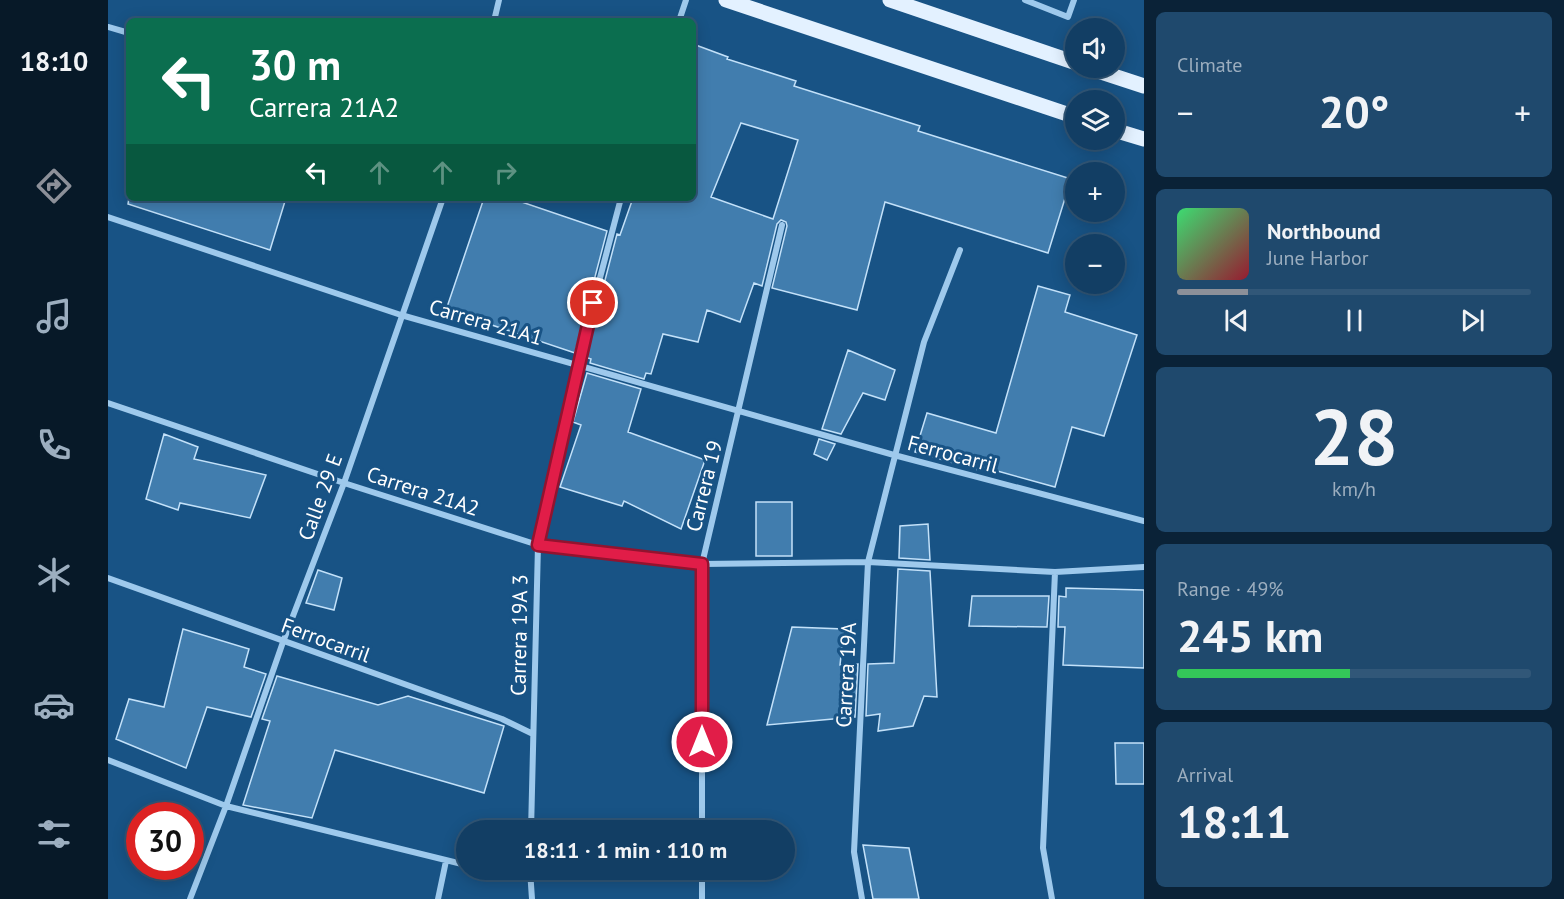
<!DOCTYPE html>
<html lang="en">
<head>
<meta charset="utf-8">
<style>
	:root { --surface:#123e64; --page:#1f496d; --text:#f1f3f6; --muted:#9caebf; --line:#315778; --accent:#8c9099 }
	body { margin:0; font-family:"PT Sans",sans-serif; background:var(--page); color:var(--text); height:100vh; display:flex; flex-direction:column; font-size:22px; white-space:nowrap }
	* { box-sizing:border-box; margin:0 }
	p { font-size:20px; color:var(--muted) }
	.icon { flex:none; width:33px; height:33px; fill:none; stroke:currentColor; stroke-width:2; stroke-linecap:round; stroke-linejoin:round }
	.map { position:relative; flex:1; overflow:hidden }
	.details { display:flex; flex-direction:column; gap:12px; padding:12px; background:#0a2237; width:420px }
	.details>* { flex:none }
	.banner { position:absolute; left:18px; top:18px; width:570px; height:183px; border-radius:9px; box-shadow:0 3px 15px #0003,0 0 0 2px var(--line); background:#0b6e4f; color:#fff; overflow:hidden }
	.tools { position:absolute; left:957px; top:18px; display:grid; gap:12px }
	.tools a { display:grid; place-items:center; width:60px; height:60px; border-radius:50%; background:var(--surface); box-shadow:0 3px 15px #0003,0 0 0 2px var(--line); font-size:30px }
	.speed { position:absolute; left:18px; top:802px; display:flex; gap:12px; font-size:30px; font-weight:700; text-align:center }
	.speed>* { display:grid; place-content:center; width:78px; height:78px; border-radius:50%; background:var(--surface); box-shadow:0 3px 15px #0003,0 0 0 2px var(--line); line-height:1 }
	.speed .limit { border:9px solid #d22; background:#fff; color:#111 }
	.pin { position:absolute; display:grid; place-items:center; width:51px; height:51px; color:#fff; margin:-26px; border:3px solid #fff; border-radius:50%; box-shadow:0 2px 6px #0007 }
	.me { position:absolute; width:66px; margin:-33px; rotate:0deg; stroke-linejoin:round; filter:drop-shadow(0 0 4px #0008) }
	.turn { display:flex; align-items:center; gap:21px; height:126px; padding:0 24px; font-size:27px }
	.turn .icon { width:78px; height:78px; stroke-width:2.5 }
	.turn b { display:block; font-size:42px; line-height:51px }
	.lanes { display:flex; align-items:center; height:57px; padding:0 24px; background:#0003; justify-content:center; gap:30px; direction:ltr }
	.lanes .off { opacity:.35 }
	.big { font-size:45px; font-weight:700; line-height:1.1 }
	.details .card { flex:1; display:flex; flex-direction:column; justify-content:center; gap:9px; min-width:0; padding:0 21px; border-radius:9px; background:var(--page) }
	.details .dial { align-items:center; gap:0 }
	.dial b { font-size:78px; line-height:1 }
	.song { display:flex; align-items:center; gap:18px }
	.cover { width:72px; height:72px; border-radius:9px; background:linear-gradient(135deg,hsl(140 70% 55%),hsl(350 70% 35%)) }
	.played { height:6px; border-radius:3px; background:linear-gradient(90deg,var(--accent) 20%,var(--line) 20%) }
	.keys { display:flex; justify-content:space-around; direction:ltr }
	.heat { display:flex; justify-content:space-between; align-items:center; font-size:33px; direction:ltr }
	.charge { height:9px; border-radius:4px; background:linear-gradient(90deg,#34c759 49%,var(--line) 0) }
	.trip { position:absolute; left:348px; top:820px; width:339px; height:60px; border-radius:30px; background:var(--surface); box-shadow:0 3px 15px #0003,0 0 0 2px var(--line); font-weight:700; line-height:60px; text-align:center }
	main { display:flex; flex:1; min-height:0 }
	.tab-bar { display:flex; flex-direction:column; width:108px; justify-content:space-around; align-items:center; background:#071928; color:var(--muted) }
	.tab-bar .icon { width:42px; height:42px }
	.tab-bar .current { color:var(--accent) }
	.tab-bar b { font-size:27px; color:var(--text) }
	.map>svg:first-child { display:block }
</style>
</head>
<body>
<main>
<nav class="tab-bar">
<b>18:10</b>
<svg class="icon current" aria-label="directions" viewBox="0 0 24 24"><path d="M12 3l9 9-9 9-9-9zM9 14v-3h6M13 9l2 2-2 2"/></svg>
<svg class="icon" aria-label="music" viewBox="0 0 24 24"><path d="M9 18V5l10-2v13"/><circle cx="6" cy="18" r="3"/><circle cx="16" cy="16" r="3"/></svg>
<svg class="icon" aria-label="phone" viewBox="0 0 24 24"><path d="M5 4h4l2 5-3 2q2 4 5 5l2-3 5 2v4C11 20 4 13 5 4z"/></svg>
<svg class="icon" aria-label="climate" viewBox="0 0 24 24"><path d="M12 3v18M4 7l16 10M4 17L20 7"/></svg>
<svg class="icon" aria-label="car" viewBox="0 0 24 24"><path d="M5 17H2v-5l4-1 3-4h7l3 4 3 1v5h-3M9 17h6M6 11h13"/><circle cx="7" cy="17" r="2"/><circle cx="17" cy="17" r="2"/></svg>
<svg class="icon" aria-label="filters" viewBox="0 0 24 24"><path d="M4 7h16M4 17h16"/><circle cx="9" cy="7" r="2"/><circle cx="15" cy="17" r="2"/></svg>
</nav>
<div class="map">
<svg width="1036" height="899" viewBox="0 0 1036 899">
	<rect width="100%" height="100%" fill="#185385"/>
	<path fill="#417dae" stroke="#c3e1f9" stroke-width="1.5" fill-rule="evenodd" d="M585,44L620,57L619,59L688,81L686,86L812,126L810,131L963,179L940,253L777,202L749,310L664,288L679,226L678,222L673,220L669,224L654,286L646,283L632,322L599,310L590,342L555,334L543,374L538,373L536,379L482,363L483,359L477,357L509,234L512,235L525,198H585ZM633,123L690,140L665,219L603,197Z
		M21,198H178L162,250L20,204Z
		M376,198H402L499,231L467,353L369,320L368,323L337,313Z
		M930,286L962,295L957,312L1029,335L996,436L964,427L947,487L875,467L874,471L807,452L819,413L888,433Z
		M740,350L787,370L777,400L755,393L733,434L714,429Z
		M479,373L533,389L520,432L597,460L573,529L516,501L514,506L452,487L473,425L465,422Z
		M56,434L90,447L86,459L158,475L142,518L72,503L70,510L38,499Z
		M711,439L727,444L719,460L706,454Z
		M648,502H684V556H648Z
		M820,524L822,560L791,558L792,526Z
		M790,569L822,571L829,697L816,696L805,726L770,731L772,714L758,716L760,664L786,663Z
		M210,570L234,578L226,610L198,603Z
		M958,588L1036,590V668L955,665L957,627H950L951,596L958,597Z
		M864,596H941L939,627L861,626Z
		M684,627L736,629L732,665L750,664L747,717L659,725Z
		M75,629L141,649L136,667L158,674L143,717L99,707L78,768L8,739L21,699L56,707Z
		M169,676L270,705L300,696L396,726L376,793L227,750L204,818L135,805L162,721L154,719Z
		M1007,743H1036V784H1008Z
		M755,845L801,848L811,899H765Z"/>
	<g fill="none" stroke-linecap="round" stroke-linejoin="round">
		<path stroke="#9ec9ec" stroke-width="6" d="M917,0L960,17L966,0
			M386,21L391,0
			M571,21L578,0
			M0,27L21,33
			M0,217L293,315L786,455L1036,521
			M0,403L236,483L430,545L594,564L760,562L947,572L1036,567
			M0,578L394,719L425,734
			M0,760L118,806L358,865
			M423,831L430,545L469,365L513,198
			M594,831V564L674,225
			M382,870L422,878
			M422,870L424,899
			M82,899L118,806L175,642L236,483L335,198
			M330,899L338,861
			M594,899V870
			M754,899L746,852L760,562L816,342L852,250
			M944,899L935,848L947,572"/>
		<path stroke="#e3f1ff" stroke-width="15" d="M618,0L968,117
			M782,0L968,63
			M981,68L1036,86
			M1006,130L1036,139"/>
	</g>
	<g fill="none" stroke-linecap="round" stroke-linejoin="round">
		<defs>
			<path id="route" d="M485,303L430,545L594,564V742"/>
		</defs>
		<use href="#route" stroke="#92132f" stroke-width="15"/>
		<use href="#route" stroke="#e11d48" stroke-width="10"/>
	</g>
	<g text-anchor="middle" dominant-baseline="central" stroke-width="6" stroke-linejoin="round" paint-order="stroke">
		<g font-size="21" fill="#fff" stroke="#185385">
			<text transform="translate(378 322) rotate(16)">Carrera 21A1</text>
			<text transform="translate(845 454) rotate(15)">Ferrocarril</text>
			<text transform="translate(596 486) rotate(-76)">Carrera 19</text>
			<text transform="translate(315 491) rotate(18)">Carrera 21A2</text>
			<text transform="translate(212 497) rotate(-70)">Calle 29 E</text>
			<text transform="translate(411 635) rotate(-89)">Carrera 19A 3</text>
			<text transform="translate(218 640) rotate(20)">Ferrocarril</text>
			<text transform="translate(738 675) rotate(-87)">Carrera 19A</text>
		</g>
	</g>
</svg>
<div class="tools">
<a><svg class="icon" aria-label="sound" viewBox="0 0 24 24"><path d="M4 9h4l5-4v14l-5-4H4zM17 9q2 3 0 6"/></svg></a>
<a><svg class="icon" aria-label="layers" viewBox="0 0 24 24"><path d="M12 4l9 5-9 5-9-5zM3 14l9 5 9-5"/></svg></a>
<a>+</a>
<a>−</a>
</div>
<div class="speed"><div class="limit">30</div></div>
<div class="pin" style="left:485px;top:303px;background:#d93025"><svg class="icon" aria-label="arrive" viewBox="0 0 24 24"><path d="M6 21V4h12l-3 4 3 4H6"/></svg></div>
<svg class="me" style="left:594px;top:742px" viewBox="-20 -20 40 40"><circle r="17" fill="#e11d48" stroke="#fff" stroke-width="3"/><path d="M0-11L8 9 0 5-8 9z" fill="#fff"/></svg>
<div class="trip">18:11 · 1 min · 110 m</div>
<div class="banner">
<div class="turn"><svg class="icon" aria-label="left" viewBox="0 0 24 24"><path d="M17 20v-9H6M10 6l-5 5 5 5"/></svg><div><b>30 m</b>Carrera 21A2</div></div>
<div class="lanes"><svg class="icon" aria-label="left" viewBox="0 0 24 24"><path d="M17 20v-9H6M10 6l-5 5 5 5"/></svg><svg class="icon off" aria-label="ahead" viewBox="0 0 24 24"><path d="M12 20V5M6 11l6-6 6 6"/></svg><svg class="icon off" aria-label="ahead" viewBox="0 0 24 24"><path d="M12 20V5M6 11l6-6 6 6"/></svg><svg class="icon off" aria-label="right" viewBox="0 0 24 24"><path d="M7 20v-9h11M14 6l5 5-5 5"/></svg></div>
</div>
</div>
<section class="details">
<div class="card"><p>Climate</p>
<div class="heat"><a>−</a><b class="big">20°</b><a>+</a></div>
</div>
<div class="card">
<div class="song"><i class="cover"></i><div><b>Northbound</b><p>June Harbor</p></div></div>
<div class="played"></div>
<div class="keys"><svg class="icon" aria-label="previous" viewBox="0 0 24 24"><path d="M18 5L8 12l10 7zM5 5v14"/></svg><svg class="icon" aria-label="pause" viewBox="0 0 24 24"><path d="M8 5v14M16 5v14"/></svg><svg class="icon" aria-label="next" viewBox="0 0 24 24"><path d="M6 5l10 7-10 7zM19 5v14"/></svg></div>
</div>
<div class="card dial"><b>28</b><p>km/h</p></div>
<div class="card"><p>Range · 49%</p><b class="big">245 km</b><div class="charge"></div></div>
<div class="card"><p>Arrival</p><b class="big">18:11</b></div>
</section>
</main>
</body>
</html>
